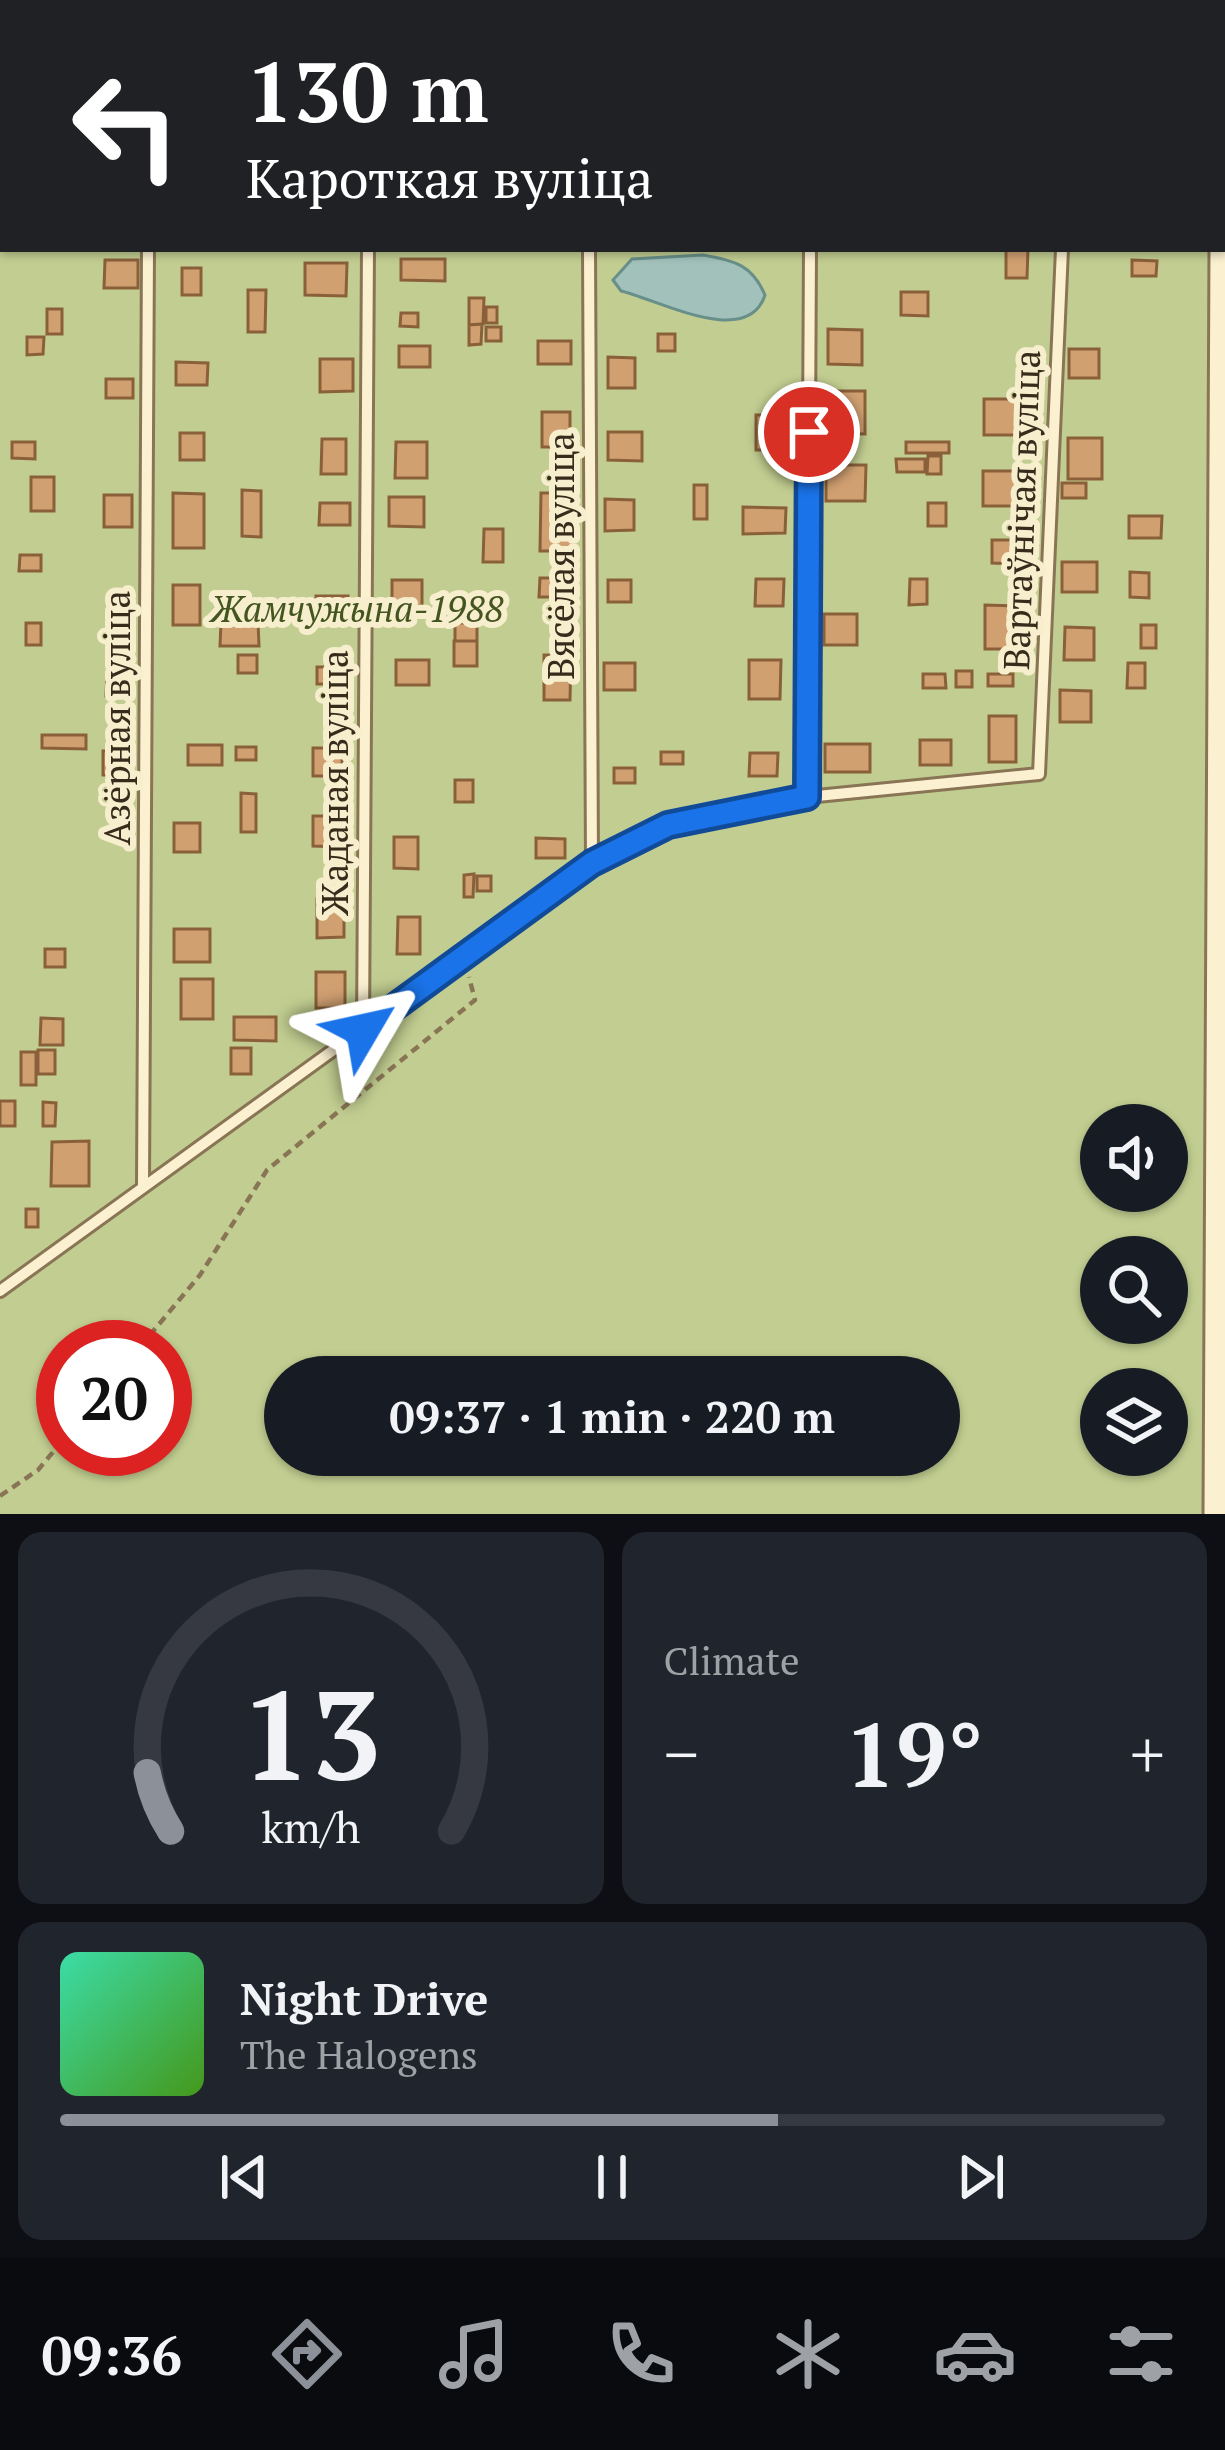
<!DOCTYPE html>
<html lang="en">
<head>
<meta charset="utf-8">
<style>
	:root { --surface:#171b24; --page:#20242c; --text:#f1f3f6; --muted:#9ea1a6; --line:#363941; --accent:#8c9099 }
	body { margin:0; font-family:"PT Serif",serif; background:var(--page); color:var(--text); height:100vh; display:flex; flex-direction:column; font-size:45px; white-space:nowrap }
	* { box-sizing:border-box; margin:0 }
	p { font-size:39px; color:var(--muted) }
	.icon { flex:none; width:66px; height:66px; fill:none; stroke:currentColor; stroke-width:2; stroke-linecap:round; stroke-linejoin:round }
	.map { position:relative; height:1514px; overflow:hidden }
	.panel { display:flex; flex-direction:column; gap:18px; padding:18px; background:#0d0f14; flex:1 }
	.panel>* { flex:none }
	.hud { position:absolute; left:0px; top:0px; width:1227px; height:252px; box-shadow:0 3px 9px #0004; background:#202124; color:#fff; overflow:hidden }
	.tools { position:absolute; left:1080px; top:1104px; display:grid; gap:24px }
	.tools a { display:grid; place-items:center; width:108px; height:108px; border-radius:50%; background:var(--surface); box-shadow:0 3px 9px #0004; font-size:60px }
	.speed { position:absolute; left:36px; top:1320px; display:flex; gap:24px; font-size:60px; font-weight:700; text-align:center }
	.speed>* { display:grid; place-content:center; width:156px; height:156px; border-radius:50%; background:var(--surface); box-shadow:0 3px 9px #0004; line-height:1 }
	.speed .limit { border:18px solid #d22; background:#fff; color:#111 }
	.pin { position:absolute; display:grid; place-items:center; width:102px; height:102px; color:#fff; margin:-51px; border:6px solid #fff; border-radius:50%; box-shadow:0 3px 12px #0007 }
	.me { position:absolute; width:132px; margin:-66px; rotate:54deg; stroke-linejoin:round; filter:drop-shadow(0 0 9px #0008) }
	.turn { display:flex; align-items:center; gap:42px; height:252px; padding:0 48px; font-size:54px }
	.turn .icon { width:156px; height:156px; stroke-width:2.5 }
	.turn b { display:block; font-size:84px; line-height:102px }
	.big { font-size:90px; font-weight:800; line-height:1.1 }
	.panel .card { flex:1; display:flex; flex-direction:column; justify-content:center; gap:18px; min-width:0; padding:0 42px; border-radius:24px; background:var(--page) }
	.panel .dial { align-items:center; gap:0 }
	.dial svg { height:312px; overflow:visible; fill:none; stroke:var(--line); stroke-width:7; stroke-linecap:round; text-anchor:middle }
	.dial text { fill:var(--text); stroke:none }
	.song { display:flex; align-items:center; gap:36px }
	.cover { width:144px; height:144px; border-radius:18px; background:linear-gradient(135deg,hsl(160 70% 55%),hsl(100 70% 35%)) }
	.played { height:12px; border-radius:6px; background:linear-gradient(90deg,var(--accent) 65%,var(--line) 65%) }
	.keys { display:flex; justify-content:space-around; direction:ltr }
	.heat { display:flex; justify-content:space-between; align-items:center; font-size:66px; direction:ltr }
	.panel .tiles { flex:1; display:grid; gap:18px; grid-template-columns:1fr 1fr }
	.card:last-child { grid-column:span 2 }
	.trip { position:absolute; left:264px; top:1356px; width:696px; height:120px; border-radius:60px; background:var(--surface); box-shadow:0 3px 9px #0004; font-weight:800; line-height:120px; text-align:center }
	.tab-bar { display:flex; height:192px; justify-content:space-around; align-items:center; background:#090b0e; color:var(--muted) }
	.tab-bar .icon { width:84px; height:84px }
	.tab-bar .selected { color:var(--accent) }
	.tab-bar b { font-size:54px; color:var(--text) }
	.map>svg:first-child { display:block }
</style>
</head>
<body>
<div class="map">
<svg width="1225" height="1514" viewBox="0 0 1225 1514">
	<rect width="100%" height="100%" fill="#f0e5bd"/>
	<path fill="#c2ce91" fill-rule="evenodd" d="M0,0H1225V1514H0ZM3,3H1224V249H3ZM1101,1125H1167V1191H1101ZM1101,1257H1167V1323H1101ZM63,1347H165V1449H63ZM285,1377H939V1455H285ZM1101,1389H1167V1455H1101Z"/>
	<path fill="#a1c1ba" stroke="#688f89" stroke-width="3" d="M703,255C734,261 752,264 765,295C748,349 659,300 621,291L613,280L632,259Z"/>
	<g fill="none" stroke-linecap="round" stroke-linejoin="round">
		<path stroke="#688f89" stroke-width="8" d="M0,181H3"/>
	</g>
	<path fill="#d1a071" stroke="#8a603a" stroke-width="3" d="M1006,249H1028L1027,278H1006Z
		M401,259H445V281L401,280Z
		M105,260H138V288H104Z
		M1132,260L1157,261L1156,276H1132Z
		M305,263H347L346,296L305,295Z
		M182,268H201V295H182Z
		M248,290H266L265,332H248Z
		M901,292H928V316L901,315Z
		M469,298H484L483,324L469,325Z
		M486,307H497V323H486Z
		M47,309H62V334H47Z
		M401,313H418V327L400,326Z
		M482,324L481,344L469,345V325Z
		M486,327H501V341H486Z
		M828,329L862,330V365L828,364Z
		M658,334H675V351H658Z
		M27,337H44L43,354L27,355Z
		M538,341H571V364H538Z
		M399,346H430V367H399Z
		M1069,349H1099V378H1069Z
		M608,357L635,358V388H608Z
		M320,359H353V391L320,392Z
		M176,362L208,363L207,385H176Z
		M106,379H133V398H106Z
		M829,391H865V434L828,433Z
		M984,399H1022V435H984Z
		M542,412H570V447H542Z
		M756,415H785V450H756Z
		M608,432H642V461L608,460Z
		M180,433H204V460H180Z
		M1068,438H1102V479H1068Z
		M322,439H346V474H321Z
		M12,442H35V459L12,458Z
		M396,442H427V478H395Z
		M906,442H949V453H906Z
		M928,456H941V474H927Z
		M896,459H925V472H897Z
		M826,465H866L865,501H826Z
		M983,471H1023L1022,506H983Z
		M31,477H54V511H31Z
		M1062,483H1086V498H1062Z
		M694,485H707V519H694Z
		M242,490L261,491V537L242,536Z
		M173,493L204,494V548H173Z
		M541,493H573V551H540Z
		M104,495H132V527H104Z
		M389,497H424V527L389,526Z
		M605,499L634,500V530L605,531Z
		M320,503H350V525H319Z
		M928,503H946V526H928Z
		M743,507L786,508L785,533L743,534Z
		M1129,516H1162L1161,538H1129Z
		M484,529H503V562H483Z
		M992,540H1020V564L992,563Z
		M20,555H41V571H19Z
		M1062,562H1097V592H1062Z
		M1130,572L1149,573V598L1130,597Z
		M540,578H567L566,597H539Z
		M756,579H784L783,606H755Z
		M910,579H927V604L909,605Z
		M392,580H422V606L392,605Z
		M608,580H631V602H608Z
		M173,585H200V625H173Z
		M316,596H348V611H316Z
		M985,605L1017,606V649H985Z
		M824,614H857V645H824Z
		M221,622H258L259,646H220Z
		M26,623H41V645H26Z
		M455,623H477V641H455Z
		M1141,625H1156V648H1141Z
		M1065,627L1094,628V660H1064Z
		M454,641H477V666H454Z
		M238,655H257V673H238Z
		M544,655H571L570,700H544Z
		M396,660H429V685H396Z
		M749,660H781L780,699H749Z
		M604,663H635V690H604Z
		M1128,663H1145V688H1127Z
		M317,667H344V684H317Z
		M107,670H130V695L106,696Z
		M956,671H972V687H956Z
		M923,674H945L946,688H923Z
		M988,674H1013V686H988Z
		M1060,690L1091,691V722H1060Z
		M989,716H1016V762H989Z
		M42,735H86V749L42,748Z
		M920,740H951V765H920Z
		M825,744H870V772H825Z
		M188,745H222V765H188Z
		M236,747H256V760H236Z
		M313,748H342V776H313Z
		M103,751H128V775H103Z
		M661,752H683V764H661Z
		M750,753H778L777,776H749Z
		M614,768H635V783H614Z
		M455,780H473V802H455Z
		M241,793L256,794V832H241Z
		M313,816H343L342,847L313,846Z
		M174,823H200V852H174Z
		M394,837H418V869L394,868Z
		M536,838L565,839V858H536Z
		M474,874L473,897H464V875Z
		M477,876H491V891H477Z
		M317,899H344V937L317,938Z
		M398,917H420V954H397Z
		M174,929H210V962H174Z
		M45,949H65V967H45Z
		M316,972H345V1008H316Z
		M181,979H213V1019H181Z
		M234,1017H276V1041L234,1040Z
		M41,1018L63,1019V1045H40Z
		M231,1048H251V1074H231Z
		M38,1050H55V1074H38Z
		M21,1052H36V1085H21Z
		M0,1101H15V1126H0Z
		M43,1102L56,1103L55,1126H43Z
		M89,1141V1186H51L52,1142Z
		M26,1209H38V1227H26Z"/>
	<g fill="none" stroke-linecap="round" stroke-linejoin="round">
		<defs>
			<path id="service" d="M1224,125H1225
				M0,218H3
				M589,249L592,863
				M807,797L810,249
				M363,1030L368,249
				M143,1187L148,249
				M0,1291L592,863L668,825L807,797L1039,774L1062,249"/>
			<path id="minor" d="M1215,1514L1221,249"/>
		</defs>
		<use href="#service" stroke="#897555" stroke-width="16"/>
		<use href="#minor" stroke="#897555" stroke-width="27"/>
		<path stroke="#897555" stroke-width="4.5" stroke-dasharray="9 6" stroke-linecap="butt" d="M140,1347L200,1275L267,1170L475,1000L469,977
			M0,1496L38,1470L63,1440"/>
		<use href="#service" stroke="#fbf1d1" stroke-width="10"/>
		<use href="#minor" stroke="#fbf1d1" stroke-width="21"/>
	</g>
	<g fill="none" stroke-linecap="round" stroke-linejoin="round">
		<defs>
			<path id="route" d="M363,1030L592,863L668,825L807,797L809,432"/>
		</defs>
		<use href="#route" stroke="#114b97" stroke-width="30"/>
		<use href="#route" stroke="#1a73e8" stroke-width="21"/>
	</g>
	<g text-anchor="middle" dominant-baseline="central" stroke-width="12" stroke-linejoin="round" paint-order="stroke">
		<g font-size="36" fill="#372b1b" stroke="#f7eecd">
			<text transform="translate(1021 510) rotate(-88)">Вартаўнічая вуліца</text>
			<text transform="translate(560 556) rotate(-90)">Вясёлая вуліца</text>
			<text transform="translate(116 718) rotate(-90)">Азёрная вуліца</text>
			<text transform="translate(334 783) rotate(-90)">Жаданая вуліца</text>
		</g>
		<g font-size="36" font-style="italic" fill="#445520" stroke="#f7eecd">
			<text x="357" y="608">Жамчужына-1988</text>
		</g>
	</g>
</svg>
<div class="tools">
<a><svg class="icon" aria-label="sound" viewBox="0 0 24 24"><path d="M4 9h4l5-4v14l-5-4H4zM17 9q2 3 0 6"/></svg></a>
<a><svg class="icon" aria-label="search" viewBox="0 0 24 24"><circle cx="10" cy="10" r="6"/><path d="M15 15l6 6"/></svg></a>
<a><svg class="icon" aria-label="layers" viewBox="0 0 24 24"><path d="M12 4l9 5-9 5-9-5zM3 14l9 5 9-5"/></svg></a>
</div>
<div class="speed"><div class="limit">20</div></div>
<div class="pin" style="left:809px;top:432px;background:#d93025"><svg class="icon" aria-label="arrive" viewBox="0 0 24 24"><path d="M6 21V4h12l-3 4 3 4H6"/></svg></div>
<svg class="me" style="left:363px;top:1030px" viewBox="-20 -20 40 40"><path d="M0-17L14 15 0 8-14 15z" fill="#1a73e8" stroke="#fff" stroke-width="4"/></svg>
<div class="trip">09:37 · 1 min · 220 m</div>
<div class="hud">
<div class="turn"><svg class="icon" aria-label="left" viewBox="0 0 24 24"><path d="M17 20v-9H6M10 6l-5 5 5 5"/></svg><div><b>130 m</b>Кароткая вуліца</div></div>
</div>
</div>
<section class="panel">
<div class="tiles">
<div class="card dial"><svg viewBox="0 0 100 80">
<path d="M14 69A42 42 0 1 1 86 69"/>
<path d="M14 69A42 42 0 0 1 8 54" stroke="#8c9099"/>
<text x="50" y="56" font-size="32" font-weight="700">13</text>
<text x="50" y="72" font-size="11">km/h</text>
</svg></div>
<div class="card"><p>Climate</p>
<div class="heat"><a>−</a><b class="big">19°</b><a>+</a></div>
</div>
<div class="card">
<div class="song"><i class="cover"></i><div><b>Night Drive</b><p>The Halogens</p></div></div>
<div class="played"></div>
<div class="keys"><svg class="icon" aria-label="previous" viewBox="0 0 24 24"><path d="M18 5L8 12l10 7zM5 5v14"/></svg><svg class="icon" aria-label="pause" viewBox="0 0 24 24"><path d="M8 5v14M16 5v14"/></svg><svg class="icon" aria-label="next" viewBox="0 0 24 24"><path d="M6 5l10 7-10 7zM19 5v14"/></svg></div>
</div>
</div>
</section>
<nav class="tab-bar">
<b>09:36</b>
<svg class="icon selected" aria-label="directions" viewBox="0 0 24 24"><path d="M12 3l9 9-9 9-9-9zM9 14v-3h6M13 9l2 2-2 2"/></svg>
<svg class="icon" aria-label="music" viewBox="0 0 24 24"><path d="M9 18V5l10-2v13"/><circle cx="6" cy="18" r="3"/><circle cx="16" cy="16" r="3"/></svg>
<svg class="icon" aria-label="phone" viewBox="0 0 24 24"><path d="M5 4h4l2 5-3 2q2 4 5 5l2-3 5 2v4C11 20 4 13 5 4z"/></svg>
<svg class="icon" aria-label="climate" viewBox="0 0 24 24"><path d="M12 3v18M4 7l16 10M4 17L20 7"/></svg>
<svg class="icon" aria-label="car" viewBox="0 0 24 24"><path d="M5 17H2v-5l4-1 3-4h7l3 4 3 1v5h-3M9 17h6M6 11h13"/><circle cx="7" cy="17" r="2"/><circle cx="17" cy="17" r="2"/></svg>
<svg class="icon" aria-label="filters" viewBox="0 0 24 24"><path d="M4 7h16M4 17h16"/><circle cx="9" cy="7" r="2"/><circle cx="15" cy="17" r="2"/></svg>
</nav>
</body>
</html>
